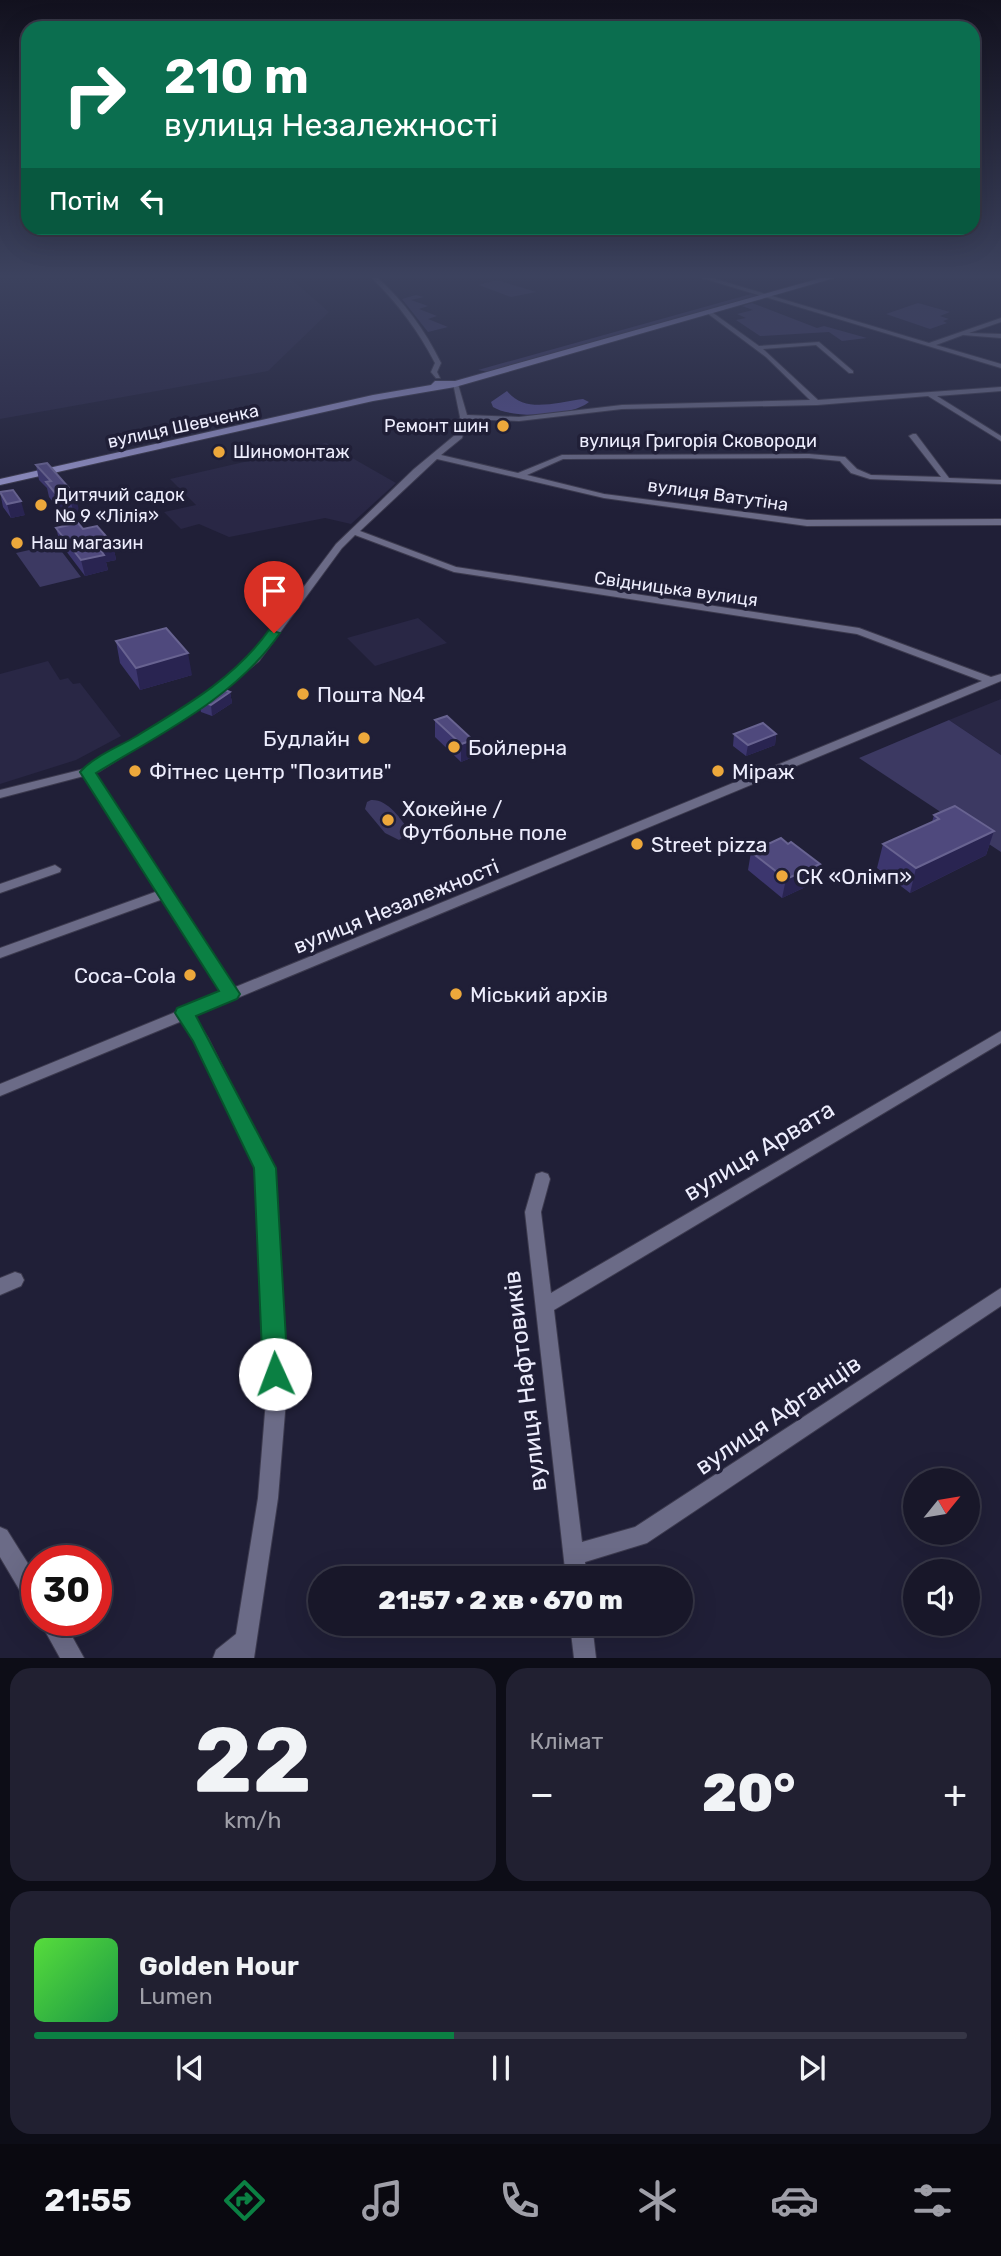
<!DOCTYPE html>
<html lang="uk">
<head>
<meta charset="utf-8">
<style>
	:root { --surface:#181729; --page:#212031; --text:#f1f3f6; --muted:#9f9fa8; --line:#363646; --accent:#0b8043 }
	body { margin:0; font-family:Rubik,sans-serif; background:var(--page); color:var(--text); height:100vh; display:flex; flex-direction:column; font-size:26px; white-space:nowrap }
	* { box-sizing:border-box; margin:0 }
	p { font-size:23px; color:var(--muted) }
	.icon { flex:none; width:38px; height:38px; fill:none; stroke:currentColor; stroke-width:2; stroke-linecap:round; stroke-linejoin:round }
	.map { position:relative; height:1658px; overflow:hidden }
	.panel { display:flex; flex-direction:column; gap:10px; padding:10px; background:#0d0d17; flex:1 }
	.panel>* { flex:none }
	.top-card { position:absolute; left:21px; top:21px; width:959px; height:214px; border-radius:21px; box-shadow:0 7px 28px #0002,0 0 0 2px var(--line); background:#0b6e4f; color:#fff; overflow:hidden }
	.needle { width:46px; rotate:60deg }
	.buttons { position:absolute; left:903px; top:1468px; display:grid; gap:14px }
	.buttons a { display:grid; place-items:center; width:77px; height:77px; border-radius:50%; background:var(--surface); box-shadow:0 7px 28px #0002,0 0 0 2px var(--line); font-size:35px }
	.speed { position:absolute; left:21px; top:1545px; display:flex; gap:14px; font-size:35px; font-weight:700; text-align:center }
	.speed>* { display:grid; place-content:center; width:91px; height:91px; border-radius:50%; background:var(--surface); box-shadow:0 7px 28px #0002,0 0 0 2px var(--line); line-height:1 }
	.speed .limit { border:10px solid #d22; background:#fff; color:#111 }
	.pin { position:absolute; display:grid; place-items:center; width:60px; height:60px; color:#fff; margin:-72px -30px; border-radius:50% 50% 50% 0; rotate:-45deg; box-shadow:0 0 7px #0007 }
	.pin .icon { rotate:45deg }
	.me { position:absolute; width:77px; margin:-38px; rotate:358deg; stroke-linejoin:round; filter:drop-shadow(0 0 5px #0008) }
	.turn { display:flex; align-items:center; gap:24px; height:147px; padding:0 28px; font-size:32px }
	.turn .icon { width:91px; height:91px; stroke-width:2.5 }
	.turn b { display:block; font-size:49px; line-height:60px }
	.then { display:flex; align-items:center; height:66px; padding:0 28px; background:#0003; gap:14px; font-size:26px }
	.big { font-size:52px; font-weight:800; line-height:1.1 }
	.panel .widget { flex:1; display:flex; flex-direction:column; justify-content:center; gap:10px; min-width:0; padding:0 24px; border-radius:21px; background:var(--page) }
	.panel .dial { align-items:center; gap:0 }
	.dial b { font-size:91px; line-height:1 }
	.song { display:flex; align-items:center; gap:21px }
	.cover { width:84px; height:84px; border-radius:10px; background:linear-gradient(135deg,hsl(110 70% 55%),hsl(140 70% 35%)) }
	.played { height:7px; border-radius:4px; background:linear-gradient(90deg,var(--accent) 45%,var(--line) 45%) }
	.keys { display:flex; justify-content:space-around; direction:ltr }
	.heat { display:flex; justify-content:space-between; align-items:center; font-size:38px; direction:ltr }
	.panel .tiles { flex:1; display:grid; gap:10px; grid-template-columns:1fr 1fr }
	.widget:last-child { grid-column:span 2 }
	.trip { position:absolute; left:308px; top:1566px; width:385px; height:70px; border-radius:35px; background:var(--surface); box-shadow:0 7px 28px #0002,0 0 0 2px var(--line); font-weight:800; line-height:70px; text-align:center }
	.tab-bar { display:flex; height:112px; justify-content:space-around; align-items:center; background:#0a0910; color:var(--muted) }
	.tab-bar .icon { width:49px; height:49px }
	.tab-bar .current { color:var(--accent) }
	.tab-bar b { font-size:32px; color:var(--text) }
	.map>svg:first-child { display:block }
</style>
</head>
<body>
<div class="map">
<svg width="1001" height="1658" viewBox="0 0 1001 1658">
	<rect width="100%" height="100%" fill="#201f37"/>
	<path fill="#292745" d="M0,278H290L329,312L268,371L0,419Z
		M326,443L396,483L351,524L325,518L229,537L199,524L181,529L164,512L196,505L170,479Z
		M418,618L447,643L375,666L347,638Z
		M48,661L60,680L68,678L73,684L80,683L121,736L76,760L0,784V674Z
		M1001,699V755L949,720Z"/>
	<path fill="#3c3962" d="M497,280L536,292L511,297L479,285Z
		M751,294L762,297L489,372L478,370Z
		M416,295L424,297L411,300L428,306L419,309L437,316L428,319L448,327L428,332L402,299Z
		M752,303L817,328L824,326L867,338L842,341L829,332L760,336L736,320L746,318L737,314L753,310L742,306Z
		M918,303L950,312L940,316L949,319L943,321L947,323L930,329L886,314Z
		M56,544L81,577L40,587L16,553Z
		M949,720L1001,755V852L859,758Z
		M371,800C388,799 401,819 410,832L399,840L385,833L365,809L367,802Z"/>
	<path fill="#534e8e" d="M507,391C525,413 553,403 583,399L589,402C571,417 512,419 493,407L491,402Z"/>
	<g fill="none" stroke-linecap="round" stroke-linejoin="round">
		<defs>
			<path id="minor" d="M372,278H378C405,303 425,330 441,363L437,372L440,378H436L431,372L435,363C418,330 398,304 372,278Z
				M702,278H712L929,343L1001,318V322L969,333L1001,334V338L963,335L936,345L1001,364V368Z
				M709,310L759,346L819,342L853,371V373H849L816,345L763,349L818,400L1001,387V391L937,396L1001,436V441L928,396L817,405L622,409L519,421L467,419L462,438L441,455L518,473L562,455L809,454L845,457L857,469L871,475L941,477L909,436L913,434H916L949,478L1001,480V484L870,479L851,473L840,461L809,458L563,459L527,475L604,494L807,520L1001,519V525L807,526L604,498L437,459L360,531L456,567L859,628L991,677L1001,674V681L194,1016L208,1038L273,1168L286,1400L278,1498L254,1658H213L216,1650L236,1634L258,1498L266,1400L257,1168L195,1040L182,1021L0,1096V1084L222,993L163,899L0,958V948L158,891L84,776L0,798V790L92,767L197,700L251,657L336,544L414,469L455,435L460,417L453,383L458,384L467,415L519,417L622,405L810,400L766,357L707,313ZM355,535L454,572L857,634L982,681L233,988L94,773L100,771L205,704L259,661L342,548Z
				M55,865L61,869L60,872L0,893V884Z
				M1001,1031V1043L554,1310L582,1542L635,1527L1001,1288V1306L647,1543L585,1562L586,1578H566L525,1212L536,1174L542,1172L548,1174L550,1179L541,1212L551,1293Z
				M15,1272L21,1274L24,1280L21,1286L0,1295V1278Z
				M0,1527L7,1530L37,1578V1609L29,1606L0,1557Z
				M39,1620H63L84,1658H60Z
				M570,1624H592L596,1658H574Z"/>
			<path id="major" d="M821,278H834L455,387L373,401L0,485V479L373,395L431,385L435,381H455Z"/>
		</defs>
		<use href="#minor" stroke="#3c3a4e" stroke-width="2"/>
		<use href="#major" stroke="#3c3a4e" stroke-width="2"/>
		<use href="#minor" fill="#6b6b87" fill-rule="evenodd"/>
		<use href="#major" fill="#9391c7" fill-rule="evenodd"/>
	</g>
	<path fill="#3c366e" d="M47,463L79,511L74,516L65,507L58,508L49,497L47,488L39,480L36,465Z
		M0,492L25,515L11,518L3,507Z
		M56,528L83,529L113,544L116,560L106,562L108,570L85,576L60,543Z
		M116,641L192,675L140,690L120,663Z
		M230,692L232,703L212,716L201,712L199,701Z
		M435,720L473,740V757L461,762L435,737Z
		M734,734H776L775,745L746,756L733,746Z
		M934,815L994,831L986,855L910,893L877,868L883,844L932,822Z
		M751,852L816,882L782,898L748,870Z"/>
	<path fill="#292451" d="M62,492L65,507L58,508L55,493Z
		M76,496L79,511L74,516L71,501Z
		M21,501L25,515L11,518L7,504Z
		M113,544L116,560L106,562L108,570L85,576L81,560L99,548Z
		M188,653L192,675L140,690L136,668Z
		M230,692L232,703L212,716L211,705Z
		M776,734L775,745L746,756L748,745Z
		M473,740V757L461,762V744Z
		M994,831L986,855L910,893L916,868Z
		M820,864L816,882L782,898L786,879Z"/>
	<path fill="#4f497d" stroke="#686391" stroke-width="2" d="M47,463L76,496L71,501L62,492L55,493L46,482L51,481L36,465Z
		M13,490L21,501L7,504L0,492Z
		M78,523L83,529L97,526L113,544L99,548L104,555L81,560L56,528Z
		M166,628L188,653L136,668L116,641Z
		M218,687L230,692L211,705L199,701Z
		M447,716L473,740L461,744L435,720Z
		M763,723L776,734L748,745L734,734Z
		M955,806L994,831L916,868L883,844L939,819L934,815Z
		M781,838L788,844L791,842L820,864L786,879L751,852Z"/>
	<linearGradient id="sky" x2="0" y2="1"><stop stop-color="#12111e"/><stop offset="0.54" stop-color="#3c425e"/><stop offset="1" stop-color="#3c425e" stop-opacity="0"/></linearGradient>
	<rect width="1001" height="511" fill="url(#sky)"/>
	<path fill="#0b8043" stroke="#07532c" stroke-width="2" d="M269,630L280,633C236,697 162,733 96,773L240,994L237,999L196,1016L276,1168L288,1374L284,1382L275,1385L267,1382L263,1374L254,1168L193,1041L175,1013L177,1008L219,991L80,772C93,757 118,747 135,737C184,707 235,678 269,630Z"/>
	<g fill="#eda83b" stroke="#201f37" stroke-width="2.5">
		<circle cx="503" cy="426" r="7"/>
		<circle cx="219" cy="452" r="7"/>
		<circle cx="41" cy="505" r="7"/>
		<circle cx="17" cy="543" r="7"/>
		<circle cx="303" cy="694" r="7"/>
		<circle cx="364" cy="738" r="7"/>
		<circle cx="454" cy="747" r="7"/>
		<circle cx="135" cy="771" r="7"/>
		<circle cx="718" cy="771" r="7"/>
		<circle cx="388" cy="820" r="7"/>
		<circle cx="637" cy="844" r="7"/>
		<circle cx="782" cy="876" r="7"/>
		<circle cx="190" cy="975" r="7"/>
		<circle cx="456" cy="994" r="7"/>
	</g>
	<g text-anchor="middle" dominant-baseline="central" stroke-width="7" stroke-linejoin="round" paint-order="stroke">
		<g font-size="18" fill="#ededfd" stroke="#201f37">
			<text transform="translate(183 426) rotate(-12)">вулиця Шевченка</text>
			<text x="698" y="441">вулиця Григорія Сковороди</text>
			<text transform="translate(718 495) rotate(8)">вулиця Ватутіна</text>
			<text transform="translate(676 589) rotate(8)">Свідницька вулиця</text>
		</g>
		<g font-size="18" fill="#ededfd" stroke="#201f37" text-anchor="start">
			<text x="489" y="426" text-anchor="end">Ремонт шин</text>
			<text x="233" y="452">Шиномонтаж</text>
			<text x="55" y="495">Дитячий садок<tspan x="55" dy="21">№ 9 «Лілія»</tspan></text>
			<text x="31" y="543">Наш магазин</text>
		</g>
		<g font-size="21" fill="#ededfd" stroke="#201f37" text-anchor="start">
			<text x="317" y="694">Пошта №4</text>
			<text x="350" y="738" text-anchor="end">Будлайн</text>
			<text x="468" y="747">Бойлерна</text>
			<text x="149" y="771">Фітнес центр "Позитив"</text>
			<text x="732" y="771">Міраж</text>
			<text x="402" y="808">Хокейне /<tspan x="402" dy="24">Футбольне поле</tspan></text>
			<text x="651" y="844">Street pizza</text>
			<text x="796" y="876">СК «Олімп»</text>
			<text x="176" y="975" text-anchor="end">Coca-Cola</text>
			<text x="470" y="994">Міський архів</text>
		</g>
		<g font-size="21" fill="#ededfd" stroke="#201f37">
			<text transform="translate(396 906) rotate(-22)">вулиця Незалежності</text>
		</g>
		<g font-size="24" fill="#ededfd" stroke="#201f37">
			<text transform="translate(759 1151) rotate(-31)">вулиця Арвата</text>
			<text transform="translate(525 1381) rotate(-97)">вулиця Нафтовиків</text>
			<text transform="translate(778 1415) rotate(-34)">вулиця Афганців</text>
		</g>
	</g>
</svg>
<div class="buttons">
<a><svg class="needle" viewBox="-14 -14 28 28"><path d="M0-13l5 13h-10z" fill="#e53935"/><path d="M0 13l5-13h-10z" fill="#9f9fa8"/></svg></a>
<a><svg class="icon" aria-label="sound" viewBox="0 0 24 24"><path d="M4 9h4l5-4v14l-5-4H4zM17 9q2 3 0 6"/></svg></a>
</div>
<div class="speed"><div class="limit">30</div></div>
<div class="pin" style="left:274px;top:633px;background:#d93025"><svg class="icon" aria-label="arrive" viewBox="0 0 24 24"><path d="M6 21V4h12l-3 4 3 4H6"/></svg></div>
<svg class="me" style="left:275px;top:1374px" viewBox="-20 -20 40 40"><circle r="19" fill="#fff"/><path d="M0-13L10 11 0 6-10 11z" fill="#0b8043"/></svg>
<div class="trip">21:57 · 2 хв · 670 m</div>
<div class="top-card">
<div class="turn"><svg class="icon" aria-label="right" viewBox="0 0 24 24"><path d="M7 20v-9h11M14 6l5 5-5 5"/></svg><div><b>210 m</b>вулиця Незалежності</div></div>
<div class="then">Потім<svg class="icon" aria-label="left" viewBox="0 0 24 24"><path d="M17 20v-9H6M10 6l-5 5 5 5"/></svg></div>
</div>
</div>
<section class="panel">
<div class="tiles">
<div class="widget dial"><b>22</b><p>km/h</p></div>
<div class="widget"><p>Клімат</p>
<div class="heat"><a>−</a><b class="big">20°</b><a>+</a></div>
</div>
<div class="widget">
<div class="song"><i class="cover"></i><div><b>Golden Hour</b><p>Lumen</p></div></div>
<div class="played"></div>
<div class="keys"><svg class="icon" aria-label="previous" viewBox="0 0 24 24"><path d="M18 5L8 12l10 7zM5 5v14"/></svg><svg class="icon" aria-label="pause" viewBox="0 0 24 24"><path d="M8 5v14M16 5v14"/></svg><svg class="icon" aria-label="next" viewBox="0 0 24 24"><path d="M6 5l10 7-10 7zM19 5v14"/></svg></div>
</div>
</div>
</section>
<nav class="tab-bar">
<b>21:55</b>
<svg class="icon current" aria-label="directions" viewBox="0 0 24 24"><path d="M12 3l9 9-9 9-9-9zM9 14v-3h6M13 9l2 2-2 2"/></svg>
<svg class="icon" aria-label="music" viewBox="0 0 24 24"><path d="M9 18V5l10-2v13"/><circle cx="6" cy="18" r="3"/><circle cx="16" cy="16" r="3"/></svg>
<svg class="icon" aria-label="phone" viewBox="0 0 24 24"><path d="M5 4h4l2 5-3 2q2 4 5 5l2-3 5 2v4C11 20 4 13 5 4z"/></svg>
<svg class="icon" aria-label="climate" viewBox="0 0 24 24"><path d="M12 3v18M4 7l16 10M4 17L20 7"/></svg>
<svg class="icon" aria-label="car" viewBox="0 0 24 24"><path d="M5 17H2v-5l4-1 3-4h7l3 4 3 1v5h-3M9 17h6M6 11h13"/><circle cx="7" cy="17" r="2"/><circle cx="17" cy="17" r="2"/></svg>
<svg class="icon" aria-label="filters" viewBox="0 0 24 24"><path d="M4 7h16M4 17h16"/><circle cx="9" cy="7" r="2"/><circle cx="15" cy="17" r="2"/></svg>
</nav>
</body>
</html>
